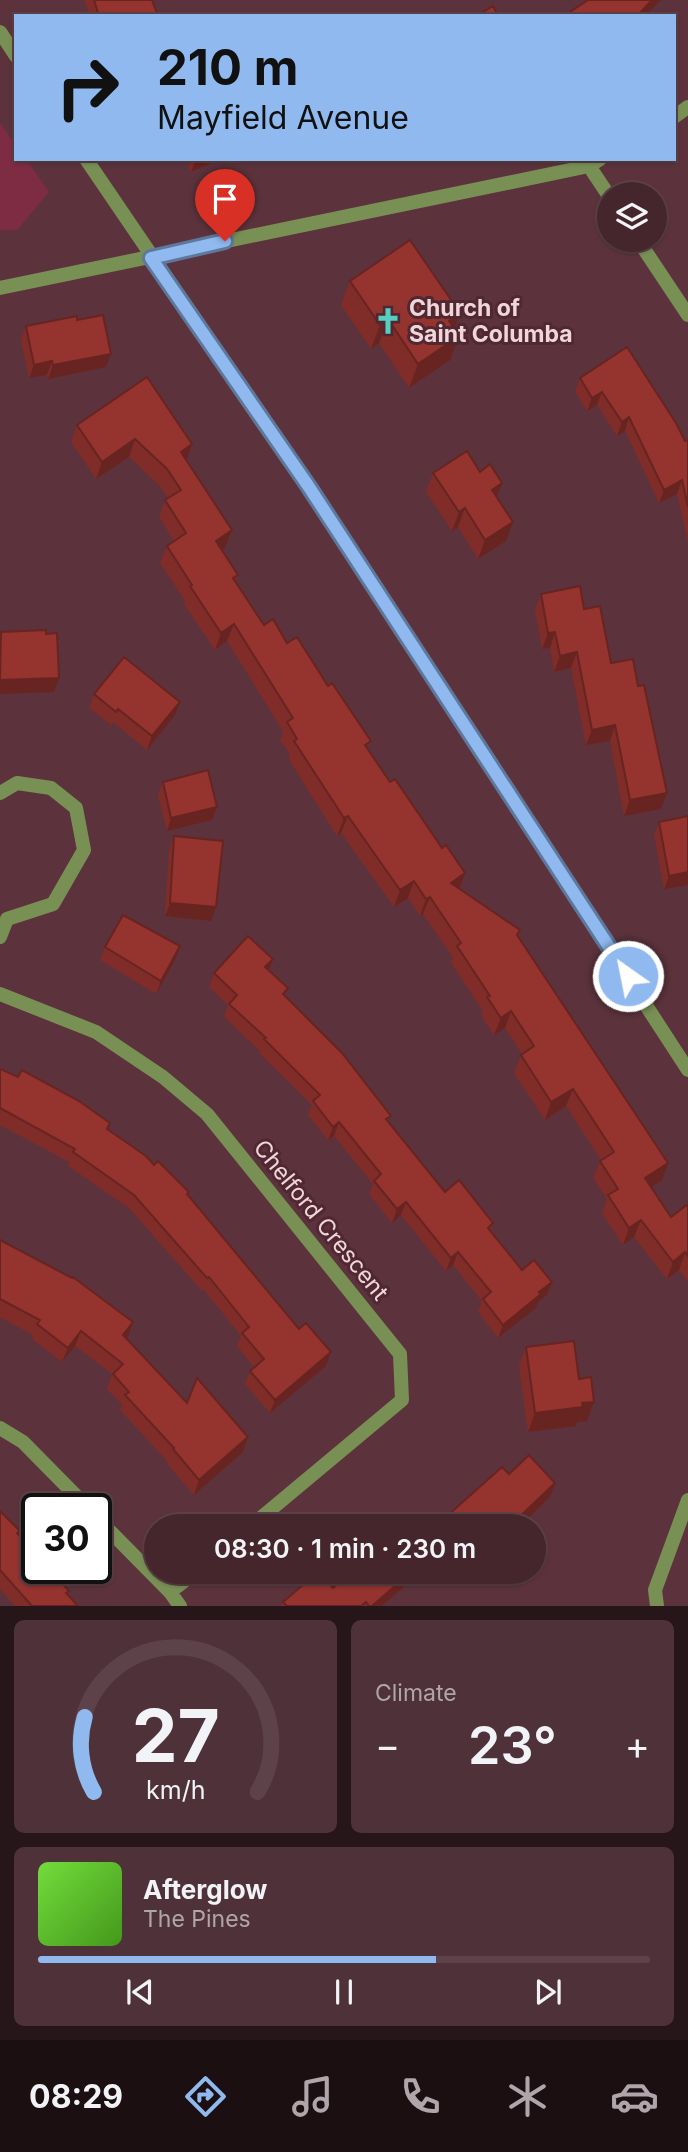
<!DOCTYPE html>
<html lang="en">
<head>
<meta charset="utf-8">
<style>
	:root { --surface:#45262d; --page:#4f3239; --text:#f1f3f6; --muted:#b0a5aa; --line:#5d4349; --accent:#90b9f0 }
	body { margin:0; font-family:Inter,sans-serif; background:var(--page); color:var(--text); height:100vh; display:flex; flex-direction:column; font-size:26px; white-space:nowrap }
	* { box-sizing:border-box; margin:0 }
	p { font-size:23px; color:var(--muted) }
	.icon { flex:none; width:38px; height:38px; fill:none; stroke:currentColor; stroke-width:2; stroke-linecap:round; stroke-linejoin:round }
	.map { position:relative; height:1606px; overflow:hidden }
	.panel { display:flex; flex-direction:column; gap:14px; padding:14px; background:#261519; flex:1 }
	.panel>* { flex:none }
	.hud { position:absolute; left:14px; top:14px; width:662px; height:147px; border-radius:0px; box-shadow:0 2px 5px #0004,0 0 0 2px var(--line); background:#90b9f0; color:#111; overflow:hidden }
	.fabs { position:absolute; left:597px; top:182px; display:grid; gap:14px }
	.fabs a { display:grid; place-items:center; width:70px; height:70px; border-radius:50%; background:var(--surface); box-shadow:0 2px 5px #0004,0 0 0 2px var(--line); font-size:35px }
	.speed { position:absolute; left:21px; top:1493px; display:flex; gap:14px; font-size:35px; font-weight:700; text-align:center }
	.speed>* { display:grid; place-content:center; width:91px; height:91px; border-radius:50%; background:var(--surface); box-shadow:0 2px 5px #0004,0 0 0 2px var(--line); line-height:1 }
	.speed .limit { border:4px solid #111; border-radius:10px; background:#fff; color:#111 }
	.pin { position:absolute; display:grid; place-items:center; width:60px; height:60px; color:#fff; margin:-72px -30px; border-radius:50% 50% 50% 0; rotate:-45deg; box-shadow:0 0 7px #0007 }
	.pin .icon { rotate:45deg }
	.me { position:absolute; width:77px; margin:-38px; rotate:327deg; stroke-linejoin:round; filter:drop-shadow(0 0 5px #0008) }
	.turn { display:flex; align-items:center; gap:24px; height:147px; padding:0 28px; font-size:32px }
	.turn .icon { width:91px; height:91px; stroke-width:2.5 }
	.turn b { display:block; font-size:49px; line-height:60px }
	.big { font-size:52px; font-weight:600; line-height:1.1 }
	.panel .card { flex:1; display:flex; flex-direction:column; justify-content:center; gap:10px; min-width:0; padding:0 24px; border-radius:10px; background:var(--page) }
	.panel .dial { align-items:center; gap:0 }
	.dial svg { height:182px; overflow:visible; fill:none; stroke:var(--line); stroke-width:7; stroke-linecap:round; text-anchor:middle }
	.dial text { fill:var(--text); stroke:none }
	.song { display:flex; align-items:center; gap:21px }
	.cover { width:84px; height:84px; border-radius:10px; background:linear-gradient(135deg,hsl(100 70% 55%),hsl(100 70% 35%)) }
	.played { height:7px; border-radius:4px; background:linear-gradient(90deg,var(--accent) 65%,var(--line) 65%) }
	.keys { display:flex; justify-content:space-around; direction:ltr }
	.heat { display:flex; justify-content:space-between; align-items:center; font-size:38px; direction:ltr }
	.panel .tiles { flex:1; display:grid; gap:14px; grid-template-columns:1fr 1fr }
	.card:last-child { grid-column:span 2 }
	.trip { position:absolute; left:144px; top:1514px; width:402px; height:70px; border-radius:35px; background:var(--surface); box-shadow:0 2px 5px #0004,0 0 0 2px var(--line); font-weight:600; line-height:70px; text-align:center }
	.dock { display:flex; height:112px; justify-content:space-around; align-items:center; background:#1c0f12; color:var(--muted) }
	.dock .icon { width:49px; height:49px }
	.dock .current { color:var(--accent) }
	.dock b { font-size:32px; color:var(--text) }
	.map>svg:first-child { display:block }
</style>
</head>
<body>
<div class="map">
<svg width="688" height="1606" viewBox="0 0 688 1606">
	<rect width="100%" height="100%" fill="#5c333c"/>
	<path fill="#7e2c43" d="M0,123L16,145V159H26L49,192L17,230H0Z"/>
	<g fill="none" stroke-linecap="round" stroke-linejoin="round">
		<path stroke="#799055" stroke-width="14" d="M657,1606L655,1590L688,1500"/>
		<path stroke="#799055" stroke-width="14" d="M0,32L16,56
			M674,117L688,107
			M86,159L309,487L688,1070
			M589,166L609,196
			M638,240L688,315
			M0,288L589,166L600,159
			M0,793L17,783L51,788L76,808L84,850L53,904L7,919
			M0,937L7,919
			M0,994L96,1032L163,1077L207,1114L400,1354L402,1400L251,1526
			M0,1428L23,1442L88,1508
			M96,1517L170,1592L180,1606
			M170,1592L196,1572"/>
	</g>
	<path fill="#802c28" d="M84,0H152L158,16H90Z
		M186,159H221L191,172Z
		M350,281L460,313L454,329L459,336L450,360L409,388L379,343L371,349L341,305Z
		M77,320L106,367L48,379L47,375L29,378L21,340L26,326Z
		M580,378L685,441L688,440V542L677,494L659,503L625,431L617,436L597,405L587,411L575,392Z
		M77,425L192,444L186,460L225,548L222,550L238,575L236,582L264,625L287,643L368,749L390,782L442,848L465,873L459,888L518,937L662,1180L651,1187L671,1217L688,1204V1282L679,1270L667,1279L634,1237L623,1245L602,1213L607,1199L593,1178L600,1161L601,1160L566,1106L545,1120L514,1073L521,1055L522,1054L505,1028L494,1035L481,1015L483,1011L451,963L453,958L423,914L420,916L408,898L394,907L341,833L337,836L288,758L290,754L280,740L283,731L227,641L215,650L184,604L185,601L160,563L167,546L174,541L159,517L165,500L168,498L160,486L129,457L96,479L71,442Z
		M480,472L497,498L506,541L478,559L458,527L452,531L426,492L433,473Z
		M541,594L584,609L611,663L661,809L624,816L610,741L586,745L571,668L554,672L550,648L542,649L535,610Z
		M94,694L175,715L147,750L113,722L111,725L89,708Z
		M163,782L217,807L212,820L167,831L158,795Z
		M659,822L688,885L664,889L654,835Z
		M174,836L211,921L165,916L169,850Z
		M105,947L175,960L156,994L100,960Z
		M273,959L269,970L285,996L445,1192L493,1223L491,1231L522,1270L547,1295L538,1302L536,1308L498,1338L478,1312L482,1301L453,1265L446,1271L401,1215L392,1223L369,1194L373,1184L334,1136L328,1140L308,1115L312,1105L259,1053L260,1051L224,1017L228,1005L209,987L214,973Z
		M0,1069L110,1123L108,1129L188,1196L326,1366L270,1413L245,1384L250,1371L254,1367L237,1346L241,1336L204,1290L202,1291L129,1208L68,1166L69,1162L0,1125Z
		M0,1240L128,1337L127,1339L187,1403L248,1437L243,1452L194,1495L167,1464L168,1462L120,1410L122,1404L107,1389L112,1374L75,1346L62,1362L32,1339L33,1335L0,1317Z
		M526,1347L579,1379L587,1421L577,1422L576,1426L528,1432L519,1366Z
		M509,1474L550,1497L520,1526H428L446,1517Z
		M0,1511L20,1531L18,1534L69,1591L68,1595L78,1606H15L0,1589Z
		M352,1572H421L382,1606H281L283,1602L333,1588Z
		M433,1572H464L448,1587Z"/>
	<path fill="#682421" d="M652,0H661L645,16H637Z
		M196,159H221L191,172Z
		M460,313L451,337L449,321Z
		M388,319L379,343L371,349L380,325Z
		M459,336L450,360L409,388L418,364Z
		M111,354L106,367L48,379L53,365Z
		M52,361L47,375L29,378L34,365Z
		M602,392L597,405L587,411L592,398Z
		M629,417L625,431L617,436L622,422Z
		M135,439L129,457L96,479L102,462Z
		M192,444L186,462L181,452Z
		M682,480L677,494L659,503L664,490Z
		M502,483L495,502L492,490Z
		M465,508L458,527L452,531L459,512Z
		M513,522L506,541L478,559L485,540Z
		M232,530L225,548L209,558L216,541Z
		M234,624L227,641L215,650L221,633Z
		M555,632L550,648L542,649L548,633Z
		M577,652L571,668L554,672L560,656Z
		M59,678L54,692L0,694V680Z
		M180,702L175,715L147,750L152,736Z
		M615,725L610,741L586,745L592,730Z
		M667,793L661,809L624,816L630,800Z
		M217,807L212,820L167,831L171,818Z
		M348,816L341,833L337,836L344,818Z
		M688,872V885L664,889L669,876Z
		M465,873L459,890L451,883Z
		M414,881L408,898L394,907L400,890Z
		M430,897L423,914L420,916L426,899Z
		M170,903L216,907L211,921L165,916Z
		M180,946L175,960L156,994L161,981Z
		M273,959L268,972L265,967Z
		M511,1011L505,1028L494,1035L501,1018Z
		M573,1089L566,1106L545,1120L551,1102Z
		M339,1122L334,1136L328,1140L333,1127Z
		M668,1163L662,1180L639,1195L645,1178Z
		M406,1202L401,1215L392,1223L397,1209Z
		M641,1220L634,1237L623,1245L629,1228Z
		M458,1252L453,1265L446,1271L451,1258Z
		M685,1252L679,1270L667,1279L673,1262Z
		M552,1282L547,1295L538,1302L536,1308L498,1338L503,1325Z
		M133,1322L128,1337L118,1350L123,1335Z
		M81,1331L75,1346L62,1362L68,1348Z
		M331,1352L326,1366L270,1413L275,1400Z
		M594,1402L587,1421L577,1422L576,1426L528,1432L535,1413Z
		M248,1437L243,1452L194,1495L199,1480Z
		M555,1483L550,1497L520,1526H511L512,1524Z
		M505,1516L501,1526H494Z
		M411,1572H421L382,1606H372Z
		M455,1572H464L448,1587L453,1574Z"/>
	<path fill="#95332f" stroke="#682421" stroke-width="2" d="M94,0H152L158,16H99Z
		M588,0H652L637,16H564Z
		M493,6L498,16H477Z
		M410,240L460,313L449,321L459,336L418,364L388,319L380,325L350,281Z
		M103,315L111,354L53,365L52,361L34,365L26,326L77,316V320Z
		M627,347L676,423L685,441L688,440V507L682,480L664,490L629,417L622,422L602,392L592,398L580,378Z
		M147,377L192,444L181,452L232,530L216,541L238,575L233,578L264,625L273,619L287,643L297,637L328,686L332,683L371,741L365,745L390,782L395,779L442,848L446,845L465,873L451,883L520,930L517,935L668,1163L645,1178L671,1217L688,1204V1256L685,1252L673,1262L641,1220L629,1228L608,1195L618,1189L600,1161L614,1152L573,1089L551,1102L521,1055L534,1046L511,1011L501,1018L487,997L490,996L457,946L461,943L430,897L426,899L414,881L400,890L348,816L344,818L294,741L297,739L287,722L293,718L234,624L221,633L190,586L192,585L167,546L186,533L165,500L181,490L167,469L135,439L102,462L77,425Z
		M467,451L480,472L490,464L502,483L492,490L513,522L485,540L465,508L459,512L433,473Z
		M580,586L584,609L600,606L611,663L633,659L638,686L644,685L667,793L630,800L615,725L592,730L577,652L560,656L555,632L548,633L541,594Z
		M46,630V634L57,633L59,678L0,680L1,632Z
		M124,657L180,702L152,736L118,709L116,712L94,694Z
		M208,770L217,807L171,818L163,782Z
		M688,816V872L669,876L659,822Z
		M174,836L223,841L216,907L170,903Z
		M123,915L180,946L161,981L105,947Z
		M248,936L273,959L265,967L288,988L283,994L342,1053L391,1116L386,1119L445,1192L459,1180L493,1223L488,1228L522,1270L534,1260L552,1282L539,1292L541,1294L503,1325L483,1299L491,1292L458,1252L451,1258L406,1202L397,1209L374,1181L381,1174L339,1122L333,1127L313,1101L320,1095L264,1039L266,1038L229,1004L237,995L214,973Z
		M0,1069L18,1077L22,1070L79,1101L110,1123L107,1129L146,1156L154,1165L158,1161L189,1192L187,1194L299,1329L306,1323L331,1352L275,1400L250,1371L264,1359L242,1333L249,1327L209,1277L207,1278L134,1195L73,1152L75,1149L0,1108Z
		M0,1240L72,1278L73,1277L133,1322L123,1335L187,1403L197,1378L248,1437L199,1480L173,1449L174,1448L125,1395L129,1392L113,1374L123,1364L81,1331L68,1348L37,1324L40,1320L0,1299Z
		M574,1341L579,1379L591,1377L594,1402L582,1403L583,1407L535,1413L526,1347Z
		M529,1455L555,1483L512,1524L505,1516L494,1526H428L441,1513L446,1517L502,1467L509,1474Z
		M0,1511L20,1531L17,1533L37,1555V1568H48L69,1591L66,1593L78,1606H32L0,1570Z
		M318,1572H319L333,1588L352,1572H411L372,1606H369L366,1602L361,1606H287L283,1602Z"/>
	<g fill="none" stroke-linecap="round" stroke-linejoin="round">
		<defs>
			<path id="route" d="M225,241L151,258L309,487L628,976"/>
		</defs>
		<use href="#route" stroke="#5e789c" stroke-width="18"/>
		<use href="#route" stroke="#90b9f0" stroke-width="12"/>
	</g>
	<defs>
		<symbol id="church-bare" viewBox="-9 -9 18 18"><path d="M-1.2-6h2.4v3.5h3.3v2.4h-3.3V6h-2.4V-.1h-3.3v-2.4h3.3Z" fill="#57cec2" stroke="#502831" stroke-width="2.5" paint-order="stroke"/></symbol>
	</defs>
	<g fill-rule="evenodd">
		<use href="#church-bare" x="369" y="302" width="38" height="38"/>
	</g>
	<g text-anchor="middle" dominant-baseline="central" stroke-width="6" stroke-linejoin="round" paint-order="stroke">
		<g font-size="23" font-weight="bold" fill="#f0d5da" stroke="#502831" text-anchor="start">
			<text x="409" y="308">Church of<tspan x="409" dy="26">Saint Columba</tspan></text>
		</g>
		<g font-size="23" fill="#f0d5da" stroke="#502831">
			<text transform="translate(321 1220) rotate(51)">Chelford Crescent</text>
		</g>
	</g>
</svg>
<div class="fabs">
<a><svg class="icon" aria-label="layers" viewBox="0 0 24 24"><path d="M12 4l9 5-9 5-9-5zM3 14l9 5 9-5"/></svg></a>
</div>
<div class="speed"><div class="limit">30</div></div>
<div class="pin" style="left:225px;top:241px;background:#d93025"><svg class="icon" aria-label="arrive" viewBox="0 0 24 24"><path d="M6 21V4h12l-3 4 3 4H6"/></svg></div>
<svg class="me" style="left:628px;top:976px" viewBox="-20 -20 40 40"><circle r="17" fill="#90b9f0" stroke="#fff" stroke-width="3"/><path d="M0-11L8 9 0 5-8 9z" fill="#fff"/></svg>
<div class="trip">08:30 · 1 min · 230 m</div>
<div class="hud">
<div class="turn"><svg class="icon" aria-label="right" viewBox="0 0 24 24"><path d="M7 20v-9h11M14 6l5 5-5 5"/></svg><div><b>210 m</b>Mayfield Avenue</div></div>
</div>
</div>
<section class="panel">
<div class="tiles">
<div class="card dial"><svg viewBox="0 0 100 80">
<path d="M14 69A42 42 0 1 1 86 69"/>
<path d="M14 69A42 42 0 0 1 10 36" stroke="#90b9f0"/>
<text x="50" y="56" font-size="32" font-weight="700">27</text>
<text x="50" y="72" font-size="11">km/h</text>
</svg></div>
<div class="card"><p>Climate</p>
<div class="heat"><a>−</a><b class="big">23°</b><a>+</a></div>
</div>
<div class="card">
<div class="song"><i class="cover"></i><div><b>Afterglow</b><p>The Pines</p></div></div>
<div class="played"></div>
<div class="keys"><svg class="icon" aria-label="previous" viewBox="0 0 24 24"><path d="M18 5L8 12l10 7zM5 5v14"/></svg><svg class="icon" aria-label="pause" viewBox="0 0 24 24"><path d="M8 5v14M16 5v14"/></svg><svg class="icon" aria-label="next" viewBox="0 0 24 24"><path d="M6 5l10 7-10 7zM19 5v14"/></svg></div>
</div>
</div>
</section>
<nav class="dock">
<b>08:29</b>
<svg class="icon current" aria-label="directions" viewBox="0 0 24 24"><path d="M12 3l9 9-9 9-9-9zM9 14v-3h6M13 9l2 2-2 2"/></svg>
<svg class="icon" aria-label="music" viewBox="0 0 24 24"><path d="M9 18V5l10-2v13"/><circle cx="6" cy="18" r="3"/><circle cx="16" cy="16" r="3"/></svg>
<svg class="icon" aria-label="phone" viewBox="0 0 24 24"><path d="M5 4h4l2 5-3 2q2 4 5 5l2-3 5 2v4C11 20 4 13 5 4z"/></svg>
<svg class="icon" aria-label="climate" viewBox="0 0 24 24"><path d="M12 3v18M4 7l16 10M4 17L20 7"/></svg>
<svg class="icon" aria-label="car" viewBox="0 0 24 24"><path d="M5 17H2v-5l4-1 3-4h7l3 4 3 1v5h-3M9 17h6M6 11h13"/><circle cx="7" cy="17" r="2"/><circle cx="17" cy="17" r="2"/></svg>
</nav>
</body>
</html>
